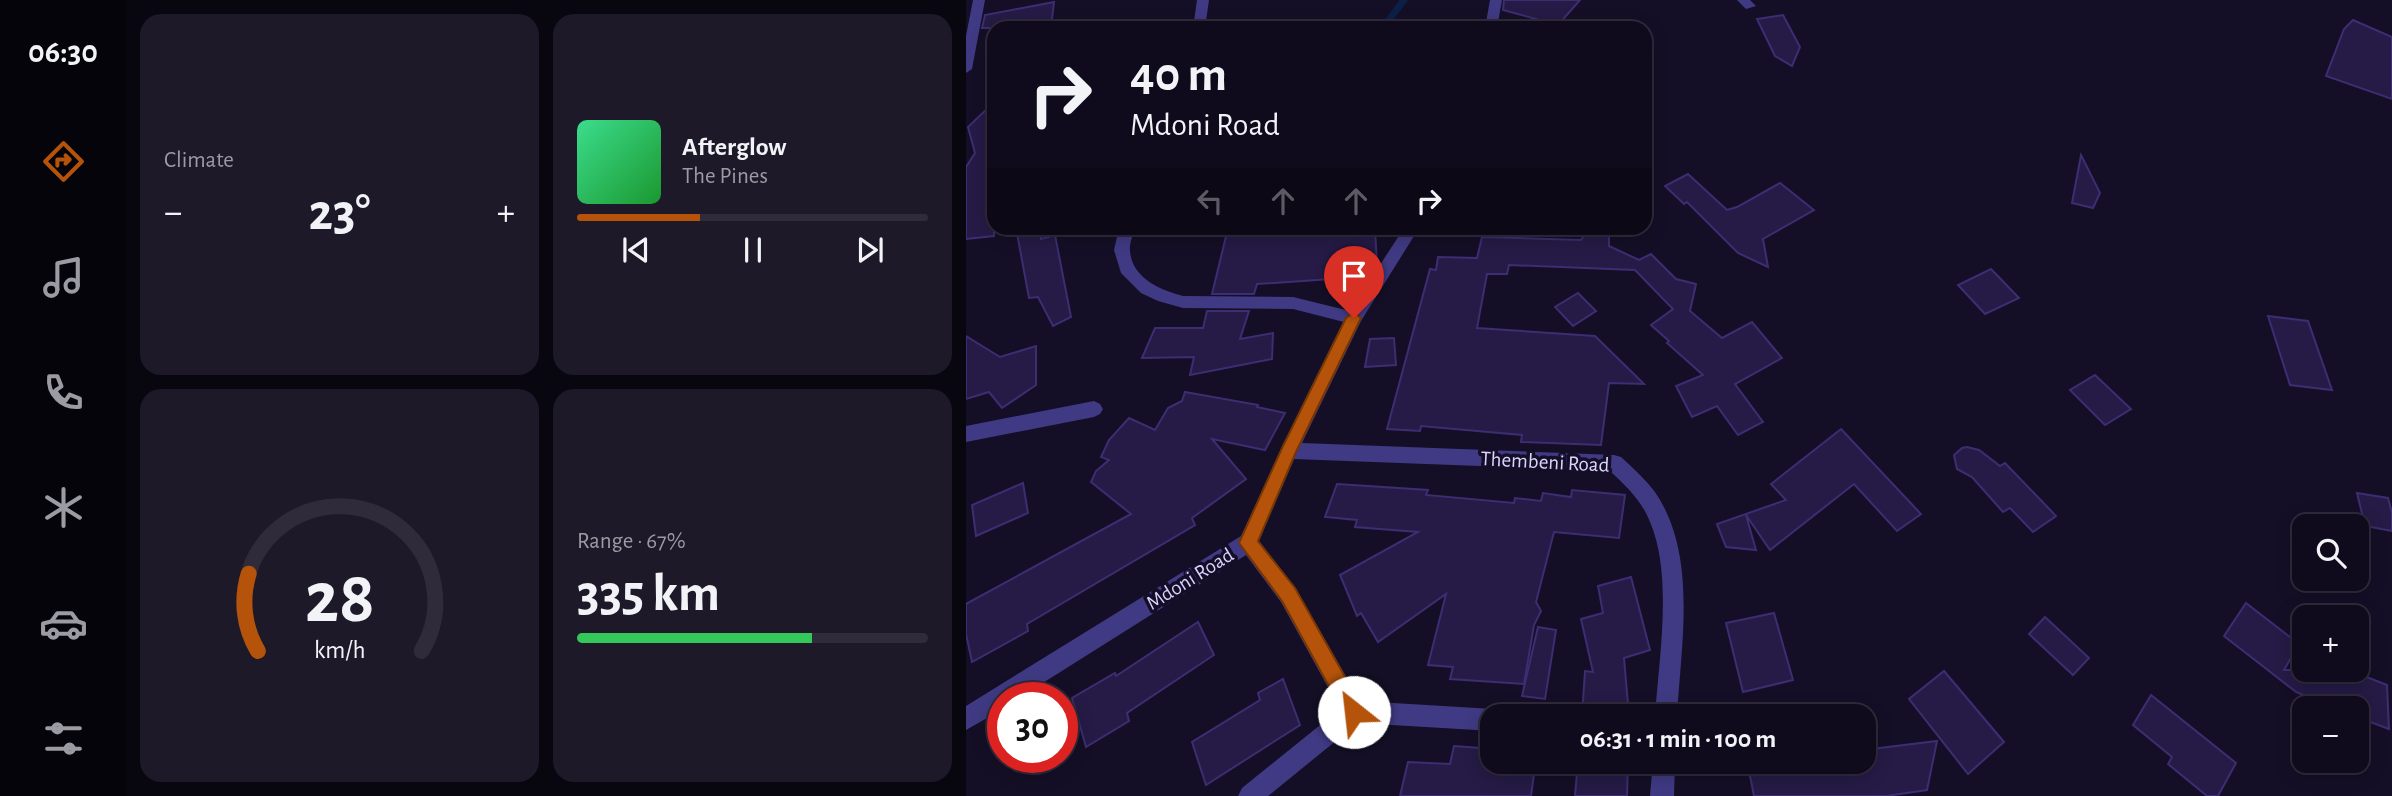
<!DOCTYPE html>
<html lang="en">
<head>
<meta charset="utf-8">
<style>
	:root { --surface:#0f0b1c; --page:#1d1929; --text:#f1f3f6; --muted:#9b9ba3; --line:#2f2b3b; --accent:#b45309 }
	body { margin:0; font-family:"Alegreya Sans",sans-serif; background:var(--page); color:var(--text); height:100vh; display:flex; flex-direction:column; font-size:26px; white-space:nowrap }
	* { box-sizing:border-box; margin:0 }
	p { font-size:23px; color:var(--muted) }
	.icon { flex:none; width:38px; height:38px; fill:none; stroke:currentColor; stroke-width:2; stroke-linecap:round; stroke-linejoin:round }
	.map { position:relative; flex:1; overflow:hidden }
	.details { display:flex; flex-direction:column; gap:14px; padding:14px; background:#08060f; width:840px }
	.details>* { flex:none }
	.hud { position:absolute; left:21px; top:21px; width:665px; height:214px; border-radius:21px; box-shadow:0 4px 18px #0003,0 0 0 2px var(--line); background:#0f0b1c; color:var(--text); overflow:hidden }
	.controls { position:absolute; left:1326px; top:514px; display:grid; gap:14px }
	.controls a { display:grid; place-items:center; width:77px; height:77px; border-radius:14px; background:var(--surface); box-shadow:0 4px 18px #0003,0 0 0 2px var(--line); font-size:35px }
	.speed { position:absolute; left:21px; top:682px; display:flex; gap:14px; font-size:35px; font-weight:700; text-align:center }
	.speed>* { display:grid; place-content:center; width:91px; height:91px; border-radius:50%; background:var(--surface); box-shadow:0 4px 18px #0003,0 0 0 2px var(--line); line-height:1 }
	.speed .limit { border:10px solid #d22; background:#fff; color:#111 }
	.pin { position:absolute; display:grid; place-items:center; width:60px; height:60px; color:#fff; margin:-72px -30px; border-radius:50% 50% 50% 0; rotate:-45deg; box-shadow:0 0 7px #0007 }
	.pin .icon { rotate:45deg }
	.me { position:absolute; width:77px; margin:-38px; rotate:331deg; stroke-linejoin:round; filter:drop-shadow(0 0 5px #0008) }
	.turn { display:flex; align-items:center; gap:24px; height:147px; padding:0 28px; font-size:32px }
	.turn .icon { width:91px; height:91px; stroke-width:2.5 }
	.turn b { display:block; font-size:49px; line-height:60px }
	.lanes { display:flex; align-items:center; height:66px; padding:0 28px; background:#0003; justify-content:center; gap:35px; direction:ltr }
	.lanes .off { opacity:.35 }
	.big { font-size:52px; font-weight:600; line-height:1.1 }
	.details .tile { flex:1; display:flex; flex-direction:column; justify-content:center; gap:10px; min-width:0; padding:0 24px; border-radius:21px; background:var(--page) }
	.details .dial { align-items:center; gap:0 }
	.dial svg { height:182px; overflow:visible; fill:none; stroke:var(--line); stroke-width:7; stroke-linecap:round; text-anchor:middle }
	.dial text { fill:var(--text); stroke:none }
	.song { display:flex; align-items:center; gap:21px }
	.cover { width:84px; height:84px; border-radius:10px; background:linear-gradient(135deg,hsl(150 70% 55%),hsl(130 70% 35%)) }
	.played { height:7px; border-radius:4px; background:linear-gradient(90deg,var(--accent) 35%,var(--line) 35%) }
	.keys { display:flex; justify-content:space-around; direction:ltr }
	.heat { display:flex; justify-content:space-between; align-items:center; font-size:38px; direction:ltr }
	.charge { height:10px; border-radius:5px; background:linear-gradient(90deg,#34c759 67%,var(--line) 0) }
	.details .tiles { flex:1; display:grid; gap:14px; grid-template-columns:repeat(2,1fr) }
	.trip { position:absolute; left:514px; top:704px; width:396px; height:70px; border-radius:21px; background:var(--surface); box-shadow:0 4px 18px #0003,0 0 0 2px var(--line); font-weight:600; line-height:70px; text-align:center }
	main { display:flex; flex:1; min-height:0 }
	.tabs { display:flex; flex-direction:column; width:126px; justify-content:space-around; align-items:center; background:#06040b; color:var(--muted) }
	.tabs .icon { width:49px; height:49px }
	.tabs .on { color:var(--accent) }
	.tabs b { font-size:32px; color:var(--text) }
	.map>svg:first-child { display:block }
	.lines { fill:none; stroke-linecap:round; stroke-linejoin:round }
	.stream { stroke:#0c2047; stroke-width:7 }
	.building { fill:#251b46; stroke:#3d2d72; stroke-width:2 }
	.minor { fill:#403a84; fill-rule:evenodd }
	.route { fill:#b45309; stroke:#753606; stroke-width:2 }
	.labels { text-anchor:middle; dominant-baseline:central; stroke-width:7; stroke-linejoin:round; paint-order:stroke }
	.street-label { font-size:21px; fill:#dad4ff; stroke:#140f26 }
</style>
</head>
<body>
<main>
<nav class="tabs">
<b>06:30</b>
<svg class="icon on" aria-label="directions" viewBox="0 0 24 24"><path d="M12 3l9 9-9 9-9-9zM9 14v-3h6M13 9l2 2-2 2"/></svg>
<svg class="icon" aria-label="music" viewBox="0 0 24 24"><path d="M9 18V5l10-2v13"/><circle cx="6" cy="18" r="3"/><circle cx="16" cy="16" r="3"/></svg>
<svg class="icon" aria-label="phone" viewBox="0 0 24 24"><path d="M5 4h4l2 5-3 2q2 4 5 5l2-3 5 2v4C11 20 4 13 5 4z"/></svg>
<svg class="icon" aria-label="climate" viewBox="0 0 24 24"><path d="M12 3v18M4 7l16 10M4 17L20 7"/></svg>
<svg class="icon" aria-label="car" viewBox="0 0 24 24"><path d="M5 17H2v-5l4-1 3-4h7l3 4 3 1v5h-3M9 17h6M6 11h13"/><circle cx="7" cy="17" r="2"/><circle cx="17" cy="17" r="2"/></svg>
<svg class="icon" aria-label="filters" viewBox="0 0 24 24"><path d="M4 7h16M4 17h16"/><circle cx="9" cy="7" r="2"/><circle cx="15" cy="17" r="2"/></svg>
</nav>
<section class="details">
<div class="tiles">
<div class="tile"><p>Climate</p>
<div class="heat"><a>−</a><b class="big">23°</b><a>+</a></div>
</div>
<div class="tile">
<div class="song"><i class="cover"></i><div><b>Afterglow</b><p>The Pines</p></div></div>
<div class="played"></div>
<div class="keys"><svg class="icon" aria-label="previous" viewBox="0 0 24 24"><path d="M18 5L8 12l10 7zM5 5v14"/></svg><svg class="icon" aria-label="pause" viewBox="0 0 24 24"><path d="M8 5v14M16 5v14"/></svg><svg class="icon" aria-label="next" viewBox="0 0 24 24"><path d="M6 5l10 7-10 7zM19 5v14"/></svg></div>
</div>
<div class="tile dial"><svg viewBox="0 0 100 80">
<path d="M14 69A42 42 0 1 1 86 69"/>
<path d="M14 69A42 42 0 0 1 10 35" stroke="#b45309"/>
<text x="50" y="56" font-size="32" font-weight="700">28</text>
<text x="50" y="72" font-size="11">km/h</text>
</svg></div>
<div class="tile"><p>Range · 67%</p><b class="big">335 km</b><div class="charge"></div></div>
</div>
</section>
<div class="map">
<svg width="1426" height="796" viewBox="0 0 1426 796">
	<rect width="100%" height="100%" fill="#140f26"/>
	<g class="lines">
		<!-- stream -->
		<path class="stream" d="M 417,28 L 438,0"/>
	</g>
	<!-- building -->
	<g class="building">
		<path d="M 538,0 L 614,0 L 592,25 L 537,10 Z"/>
		<path d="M 88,2 L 85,28 L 16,28 L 19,15 Z"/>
		<path d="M 817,15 L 834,47 L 826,66 L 809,56 L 791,19 Z"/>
		<path d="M 1387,20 L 1426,37 L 1426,99 L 1360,76 L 1378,29 Z"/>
		<path d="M 28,102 L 28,236 L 0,239 L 0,167 L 9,153 L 2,127 Z"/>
		<path d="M 1115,155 L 1134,193 L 1127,208 L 1106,203 Z"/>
		<path d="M 722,174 L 761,210 L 771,207 L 814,183 L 848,210 L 797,239 L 802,267 L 772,253 L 721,202 L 718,204 L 699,186 Z"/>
		<path d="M 50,228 L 75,228 L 75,239 L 89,235 L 105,317 L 87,326 L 72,297 L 63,298 Z"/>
		<path d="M 262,228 L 409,228 L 411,265 L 407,272 L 366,279 L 291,284 L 288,294 L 246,294 Z"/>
		<path d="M 623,228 L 643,228 L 643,246 L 673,260 L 685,254 L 710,279 L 730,284 L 724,311 L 756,338 L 786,322 L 816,358 L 769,384 L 797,422 L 772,435 L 751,406 L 726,417 L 710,386 L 737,375 L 701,343 L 703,341 L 685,325 L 707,309 L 669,270 L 543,265 L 541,274 L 521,274 L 511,328 L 629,336 L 678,384 L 643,383 L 635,445 L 555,442 L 556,435 L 455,426 L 454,431 L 421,429 L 464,269 L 470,270 L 472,257 L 511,258 L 516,237 L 615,240 Z"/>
		<path d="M 1025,269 L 1053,298 L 1019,314 L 992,285 Z"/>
		<path d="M 612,293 L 630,311 L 607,326 L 589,307 Z"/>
		<path d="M 241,311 L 283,311 L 274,339 L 307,333 L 306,359 L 224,375 L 228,357 L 176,358 L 189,328 L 237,328 Z"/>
		<path d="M 1302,316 L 1342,321 L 1366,390 L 1324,385 Z"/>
		<path d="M 0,336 L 34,357 L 70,346 L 70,385 L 36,408 L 23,392 L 0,399 Z"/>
		<path d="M 428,338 L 430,365 L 399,367 L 404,339 Z"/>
		<path d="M 1129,375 L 1165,409 L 1139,425 L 1104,390 Z"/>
		<path d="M 219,392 L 292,405 L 291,407 L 319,413 L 299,450 L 246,439 L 280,479 L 226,518 L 229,525 L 61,624 L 62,631 L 6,662 L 0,634 L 0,604 L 165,514 L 125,482 L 130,471 L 143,460 L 135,457 L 143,440 L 163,418 L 189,430 L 202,408 L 216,401 Z"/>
		<path d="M 875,429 L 955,514 L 931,531 L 888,484 L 804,550 L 780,515 L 790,550 L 760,547 L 751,524 L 820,500 L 805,484 Z"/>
		<path d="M 1001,447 L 1013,450 L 1034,466 L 1039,463 L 1090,516 L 1067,532 L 1044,508 L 1037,512 L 1006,477 L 991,469 L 988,455 L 996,448 Z"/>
		<path d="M 57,483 L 62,513 L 10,536 L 6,505 Z"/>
		<path d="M 371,484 L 462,490 L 460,495 L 548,503 L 549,498 L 575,501 L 577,493 L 605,497 L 606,490 L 659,495 L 653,538 L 588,532 L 570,602 L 575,611 L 568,625 L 558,684 L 484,679 L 487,667 L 462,665 L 480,594 L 412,642 L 395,613 L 391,616 L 374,575 L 452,532 L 389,527 L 391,520 L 359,517 Z"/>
		<path d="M 1391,493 L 1422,498 L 1426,513 L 1426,531 L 1399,526 Z"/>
		<path d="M 665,577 L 684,650 L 658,658 L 663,716 L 616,716 L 619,671 L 627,672 L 615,619 L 637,613 L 632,586 Z"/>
		<path d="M 1280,603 L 1333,644 L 1318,670 L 1383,670 L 1421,685 L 1423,729 L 1391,717 L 1391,709 L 1371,709 L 1330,692 L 1258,636 Z"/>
		<path d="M 808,613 L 827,680 L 777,692 L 760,623 Z"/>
		<path d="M 1079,617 L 1123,658 L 1107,675 L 1063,634 Z"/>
		<path d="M 232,622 L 248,655 L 161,713 L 163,721 L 120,747 L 106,698 L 149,673 L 150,676 Z"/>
		<path d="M 572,627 L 590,630 L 579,699 L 556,696 Z"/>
		<path d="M 978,671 L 1038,742 L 1002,774 L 943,699 Z"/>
		<path d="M 317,679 L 334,725 L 240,785 L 226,742 L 294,700 L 292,693 Z"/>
		<path d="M 1185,695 L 1270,763 L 1252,796 L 1241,796 L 1202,764 L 1206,757 L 1167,725 Z"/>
		<path d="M 971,741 L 961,790 L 920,796 L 788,796 L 781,761 L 898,761 L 898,750 Z"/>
		<path d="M 488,746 L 527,749 L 527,761 L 538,761 L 536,772 L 568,774 L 565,796 L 434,796 L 442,762 L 484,764 Z"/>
		<path d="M 612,761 L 662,761 L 661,796 L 609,796 Z"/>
	</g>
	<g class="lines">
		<!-- minor -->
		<g class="minor">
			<path d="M 7,0 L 19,0 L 6,69 L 0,73 L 0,36 Z"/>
			<path d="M 231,0 L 243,0 L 239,28 L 227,28 Z"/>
			<path d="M 524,0 L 536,0 L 531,28 L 519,28 Z"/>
			<path d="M 771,0 L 784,0 L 790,6 L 780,9 Z"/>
			<path d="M 153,228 L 169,228 C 167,235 163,244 164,251 C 166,278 194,290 217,296 L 327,297 L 384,311 L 438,228 L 453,228 L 395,321 L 336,443 L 648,455 L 655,457 C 667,468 679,479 689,492 C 732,555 715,644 711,716 L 689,716 C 693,658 707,575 684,522 C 676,501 660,486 644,471 L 328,459 L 293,541 L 329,588 L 394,701 L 527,709 L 536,716 L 527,716 L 527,731 L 392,723 L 302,796 L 272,796 L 276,788 L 374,709 L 315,602 L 280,555 L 53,698 L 37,698 L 37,709 L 0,730 L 0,706 L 275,536 L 378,322 L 327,309 L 217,308 L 192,301 L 175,293 L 155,273 L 148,250 Z"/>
			<path d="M 128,401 L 134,404 L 137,409 L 134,414 L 128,417 L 0,442 L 0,426 Z"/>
			<path d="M 687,761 L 709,761 L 708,796 L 684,796 Z"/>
		</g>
	</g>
	<!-- route -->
	<path class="route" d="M 388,312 L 395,318 L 330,452 L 292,541 L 329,588 L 395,705 L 398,712 L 395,719 L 388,722 L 381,719 L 316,601 L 273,543 L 317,446 L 380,318 Z"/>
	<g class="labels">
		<!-- street labels -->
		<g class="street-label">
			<text transform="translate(579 462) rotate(3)">Thembeni Road</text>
			<text transform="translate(224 579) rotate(-32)">Mdoni Road</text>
		</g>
	</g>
</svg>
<div class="controls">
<a><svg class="icon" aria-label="search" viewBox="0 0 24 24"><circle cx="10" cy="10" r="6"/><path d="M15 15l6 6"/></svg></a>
<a>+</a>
<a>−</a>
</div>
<div class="speed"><div class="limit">30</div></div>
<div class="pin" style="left:388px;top:318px;background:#d93025"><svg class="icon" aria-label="arrive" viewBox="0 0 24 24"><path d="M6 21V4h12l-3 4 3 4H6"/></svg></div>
<svg class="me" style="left:388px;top:712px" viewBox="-20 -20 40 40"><circle r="19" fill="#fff"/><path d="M0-13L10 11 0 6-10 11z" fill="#b45309"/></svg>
<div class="trip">06:31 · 1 min · 100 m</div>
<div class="hud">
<div class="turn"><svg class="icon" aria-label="right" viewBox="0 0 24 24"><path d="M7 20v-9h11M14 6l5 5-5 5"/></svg><div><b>40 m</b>Mdoni Road</div></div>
<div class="lanes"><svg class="icon off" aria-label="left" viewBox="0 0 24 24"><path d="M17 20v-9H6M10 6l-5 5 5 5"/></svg><svg class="icon off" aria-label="ahead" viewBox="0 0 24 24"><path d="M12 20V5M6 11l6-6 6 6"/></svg><svg class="icon off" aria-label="ahead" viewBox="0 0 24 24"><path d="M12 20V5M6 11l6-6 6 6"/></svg><svg class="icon" aria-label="right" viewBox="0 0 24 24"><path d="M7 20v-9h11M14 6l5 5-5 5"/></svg></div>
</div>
</div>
</main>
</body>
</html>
